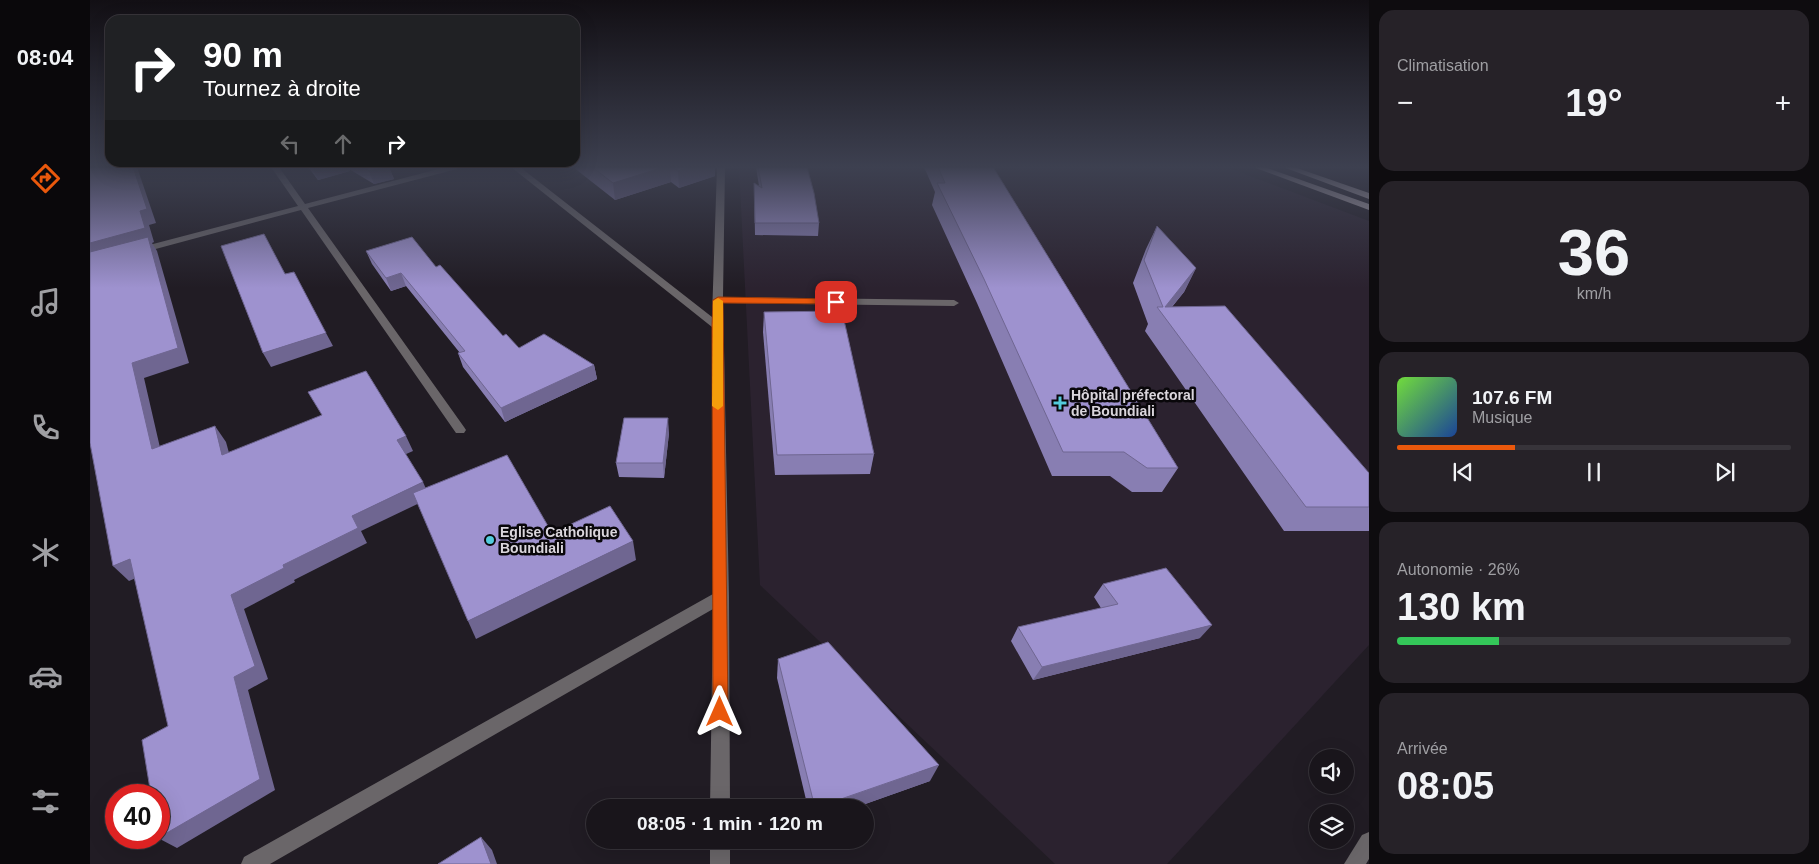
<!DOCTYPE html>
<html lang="fr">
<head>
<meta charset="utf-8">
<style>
	:root { --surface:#19151b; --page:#262228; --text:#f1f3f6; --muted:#9f9fa3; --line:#37343a; --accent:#ea580c }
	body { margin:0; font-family:Arial,sans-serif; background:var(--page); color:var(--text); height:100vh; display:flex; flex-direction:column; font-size:19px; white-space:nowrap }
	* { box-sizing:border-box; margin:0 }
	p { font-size:16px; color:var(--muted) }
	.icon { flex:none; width:28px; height:28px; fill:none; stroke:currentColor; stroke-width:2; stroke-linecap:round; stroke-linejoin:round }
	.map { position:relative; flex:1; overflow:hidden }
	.drawer { display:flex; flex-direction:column; gap:10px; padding:10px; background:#0e0c0f; width:450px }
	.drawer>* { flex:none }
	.hud { position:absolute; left:15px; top:15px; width:475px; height:152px; border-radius:15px; box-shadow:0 5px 20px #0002,0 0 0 1px var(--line); background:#202124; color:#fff; overflow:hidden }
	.tools { position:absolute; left:1219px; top:749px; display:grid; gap:10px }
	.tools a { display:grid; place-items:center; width:45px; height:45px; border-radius:50%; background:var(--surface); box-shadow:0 5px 20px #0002,0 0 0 1px var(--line); font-size:25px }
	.speed { position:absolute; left:15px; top:784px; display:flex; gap:10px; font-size:25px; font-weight:700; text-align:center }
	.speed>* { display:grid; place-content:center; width:65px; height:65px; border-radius:50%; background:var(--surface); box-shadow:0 5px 20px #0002,0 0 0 1px var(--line); line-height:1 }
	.speed .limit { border:8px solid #d22; background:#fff; color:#111 }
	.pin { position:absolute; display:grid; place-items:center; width:42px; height:42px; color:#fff; margin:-21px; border-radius:10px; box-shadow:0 2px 8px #0006 }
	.me { position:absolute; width:55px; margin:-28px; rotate:0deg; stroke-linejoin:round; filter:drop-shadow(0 0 4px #0008) }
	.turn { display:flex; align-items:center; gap:18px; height:105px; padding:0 15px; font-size:22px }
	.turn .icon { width:65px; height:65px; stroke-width:2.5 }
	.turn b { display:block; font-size:35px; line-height:42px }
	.lanes { display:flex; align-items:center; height:48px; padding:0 15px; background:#0003; justify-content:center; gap:25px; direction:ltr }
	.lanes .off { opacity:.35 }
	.big { font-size:38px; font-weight:800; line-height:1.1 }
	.drawer .tile { flex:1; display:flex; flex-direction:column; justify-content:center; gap:8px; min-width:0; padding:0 18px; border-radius:15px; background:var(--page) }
	.drawer .dial { align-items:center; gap:0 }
	.dial b { font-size:65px; line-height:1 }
	.song { display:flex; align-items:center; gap:15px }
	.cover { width:60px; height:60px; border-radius:8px; background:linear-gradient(135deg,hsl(100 70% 55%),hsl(220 70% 35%)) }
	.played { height:5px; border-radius:2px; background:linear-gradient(90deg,var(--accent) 30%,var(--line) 30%) }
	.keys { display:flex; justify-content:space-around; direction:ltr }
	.heat { display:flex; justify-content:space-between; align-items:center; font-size:28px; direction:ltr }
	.charge { height:8px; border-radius:4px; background:linear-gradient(90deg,#34c759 26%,var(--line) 0) }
	.trip { position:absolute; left:496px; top:799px; width:288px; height:50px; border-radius:25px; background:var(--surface); box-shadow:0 5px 20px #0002,0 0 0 1px var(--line); font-weight:800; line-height:50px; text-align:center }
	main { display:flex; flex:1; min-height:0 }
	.tabs { display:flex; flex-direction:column; width:90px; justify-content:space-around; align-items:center; background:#0a080b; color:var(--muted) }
	.tabs .icon { width:35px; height:35px }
	.tabs .active { color:var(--accent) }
	.tabs b { font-size:22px; color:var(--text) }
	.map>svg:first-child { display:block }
	.built { fill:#2b222f }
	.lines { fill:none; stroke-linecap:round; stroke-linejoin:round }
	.minor { fill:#6a6669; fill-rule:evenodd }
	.major { fill:#b9afb6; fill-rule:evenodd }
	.wall { fill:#887eb2 }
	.shaded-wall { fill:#6f6691 }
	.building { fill:#9e92cf; stroke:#6f6691 }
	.route { fill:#ea580c; stroke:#983908 }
	.slow { fill:#f59e0b }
	.poi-dot { fill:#53cbdc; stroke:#09070a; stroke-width:2 }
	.labels { text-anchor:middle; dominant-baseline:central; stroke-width:5; stroke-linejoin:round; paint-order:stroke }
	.poi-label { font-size:14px; font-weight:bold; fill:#dad6dc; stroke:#09070a; text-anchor:start }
</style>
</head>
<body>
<main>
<nav class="tabs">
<b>08:04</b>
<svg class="icon active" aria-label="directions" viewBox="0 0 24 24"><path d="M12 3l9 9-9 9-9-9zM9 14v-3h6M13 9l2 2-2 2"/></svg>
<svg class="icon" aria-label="music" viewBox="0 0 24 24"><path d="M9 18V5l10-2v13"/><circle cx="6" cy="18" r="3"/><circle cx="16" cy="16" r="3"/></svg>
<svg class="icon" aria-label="phone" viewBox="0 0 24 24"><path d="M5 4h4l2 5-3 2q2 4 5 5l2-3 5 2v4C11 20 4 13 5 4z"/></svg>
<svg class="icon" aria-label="climate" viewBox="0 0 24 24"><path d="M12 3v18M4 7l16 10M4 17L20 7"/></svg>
<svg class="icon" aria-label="car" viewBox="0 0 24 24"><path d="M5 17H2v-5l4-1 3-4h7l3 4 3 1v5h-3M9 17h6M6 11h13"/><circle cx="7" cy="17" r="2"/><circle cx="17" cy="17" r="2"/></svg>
<svg class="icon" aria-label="filters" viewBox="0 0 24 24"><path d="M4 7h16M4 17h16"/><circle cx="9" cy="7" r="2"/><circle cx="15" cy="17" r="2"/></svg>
</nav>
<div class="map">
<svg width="1279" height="864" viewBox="0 0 1279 864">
	<rect width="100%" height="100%" fill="#211c24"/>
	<!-- built -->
	<path class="built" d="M 649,167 L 1136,167 L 1279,221 L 1279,645 L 1077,864 L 965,864 L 670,585 Z"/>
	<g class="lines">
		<!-- minor -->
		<g class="minor">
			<path d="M 181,167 L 189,167 L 215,204 L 356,167 L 368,167 L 367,169 L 218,208 L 374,427 L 376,430 L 374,433 L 366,433 L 211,210 L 47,254 L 42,251 L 44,249 L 208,206 Z"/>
			<path d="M 421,167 L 430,167 L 622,317 L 627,167 L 635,167 L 633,297 L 864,300 L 869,303 L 864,306 L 633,303 L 639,597 L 640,808 L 620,808 L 623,609 L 180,864 L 151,864 L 154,857 L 623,594 L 622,327 Z"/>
			<path d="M 1279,832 L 1279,859 L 1276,864 L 1254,864 L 1272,835 Z"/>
			<rect x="620" y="840" width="20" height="24"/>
		</g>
		<!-- major -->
		<g class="major">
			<path d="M 1163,167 L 1174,167 L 1279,204 L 1279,210 Z"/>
			<path d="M 1193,167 L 1204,167 L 1279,193 L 1279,199 Z"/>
		</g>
	</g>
	<!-- wall -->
	<g class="wall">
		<path d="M 218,167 L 299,167 L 304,179 L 284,184 L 259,169 L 260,171 L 228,180 Z"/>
		<path d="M 483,167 L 625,167 L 625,176 L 589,188 L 581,182 L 525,200 Z"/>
		<path d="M 666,167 L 717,167 L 729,223 L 728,236 L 665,235 L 664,183 L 669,186 Z"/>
		<path d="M 834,167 L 903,167 L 1088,468 L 1072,492 L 1042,492 L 1020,476 L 962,476 L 887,303 L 842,205 L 845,192 Z"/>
		<path d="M 1067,226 L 1106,268 L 1094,292 L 1082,307 L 1279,507 L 1279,531 L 1194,531 L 1055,331 L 1058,324 L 1043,283 L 1056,249 Z"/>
		<path d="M 276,251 L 346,267 L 413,336 L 429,348 L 504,365 L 507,379 L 415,422 L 373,367 L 368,353 L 370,353 L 316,286 L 301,291 L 282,264 Z"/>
		<path d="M 674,312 L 784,454 L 780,474 L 685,475 L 673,332 Z"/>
		<path d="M 579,433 L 574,478 L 529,477 L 526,463 Z"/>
		<path d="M 1013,584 L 1110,638 L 943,680 L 921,641 L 928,627 L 1011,608 L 1004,597 Z"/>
		<path d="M 688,659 L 840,781 L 764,808 L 718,808 L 687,678 Z"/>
	</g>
	<!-- shaded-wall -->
	<g class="shaded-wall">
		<path d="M 43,167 L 47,167 L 66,223 L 59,225 L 64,242 L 62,243 L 67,251 L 99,363 L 54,378 L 74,465 L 62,449 L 0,260 L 0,243 L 50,211 Z"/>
		<path d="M 222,167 L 258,167 L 260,171 L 228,180 Z"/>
		<path d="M 297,167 L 299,167 L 304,179 L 284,184 L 279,171 Z"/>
		<path d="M 574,167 L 580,167 L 581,182 L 525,200 L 523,183 Z"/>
		<path d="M 600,167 L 625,167 L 625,176 L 589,188 L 588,171 Z"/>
		<path d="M 1106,268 L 1094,292 L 1074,316 L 1075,307 Z"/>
		<path d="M 311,273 L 316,286 L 301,291 L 296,278 Z"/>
		<path d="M 236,333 L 243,346 L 181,367 L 173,353 Z"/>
		<path d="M 504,365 L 507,379 L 415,422 L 411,408 Z"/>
		<path d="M 578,418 L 579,433 L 574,478 L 573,463 Z"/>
		<path d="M 125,426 L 136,442 L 144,471 L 132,455 Z"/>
		<path d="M 316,436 L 323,451 L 314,455 L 307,440 Z"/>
		<path d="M 333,482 L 340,498 L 271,531 L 277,543 L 204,580 L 205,582 L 154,609 L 178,679 L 158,690 L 185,790 L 87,848 L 68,838 L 144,677 L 141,595 L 193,565 L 262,516 Z"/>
		<path d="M 543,541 L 546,560 L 386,639 L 378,621 Z"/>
		<path d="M 40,559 L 55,574 L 39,581 L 23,566 Z"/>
		<path d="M 1122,625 L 1110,638 L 943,680 L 952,667 Z"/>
		<path d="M 849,765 L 840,781 L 764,808 L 726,808 Z"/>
		<path d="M 391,837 L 402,850 L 407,864 L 401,864 Z"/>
	</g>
	<!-- building -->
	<g class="building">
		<path d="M 0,167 L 43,167 L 57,209 L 50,211 L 55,228 L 0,243 Z"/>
		<path d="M 272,167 L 297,167 L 279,171 Z"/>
		<path d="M 502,167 L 574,167 L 523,183 Z"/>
		<path d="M 582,167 L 600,167 L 588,171 Z"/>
		<path d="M 668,167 L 717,167 L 724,193 L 729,223 L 665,223 L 664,183 L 672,188 Z"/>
		<path d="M 848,167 L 903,167 L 1088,468 L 1057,468 L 1034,452 L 973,452 L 894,279 L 847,183 L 855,183 Z"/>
		<path d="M 1067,226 L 1106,268 L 1075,307 L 1135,306 L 1279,473 L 1279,507 L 1216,507 L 1067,307 L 1073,307 L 1054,260 Z"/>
		<path d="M 174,234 L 195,274 L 204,272 L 236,333 L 173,353 L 131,246 Z"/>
		<path d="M 58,237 L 88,348 L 42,363 L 62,449 L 125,426 L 132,455 L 232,415 L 218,392 L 276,371 L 316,436 L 307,440 L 333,482 L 262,516 L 268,528 L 193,565 L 194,568 L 141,595 L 165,666 L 144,677 L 170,779 L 68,838 L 69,795 L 61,795 L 52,740 L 78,726 L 40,559 L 23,566 L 0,443 L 0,252 Z"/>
		<path d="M 322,237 L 346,267 L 350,265 L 413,336 L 416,334 L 429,348 L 454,334 L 504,365 L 411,408 L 368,353 L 375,351 L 311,273 L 296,278 L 276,251 Z"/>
		<path d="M 752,311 L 784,454 L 687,455 L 674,312 Z"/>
		<path d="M 534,418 L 578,418 L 573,463 L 526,463 Z"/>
		<path d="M 417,455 L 462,533 L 520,506 L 543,541 L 378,621 L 323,493 Z"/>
		<path d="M 1076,568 L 1122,625 L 952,667 L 928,627 L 1028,604 L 1013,584 Z"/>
		<path d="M 738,642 L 849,765 L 725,808 L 688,659 Z"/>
		<path d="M 391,837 L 401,864 L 348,864 Z"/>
	</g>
	<!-- sky -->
	<linearGradient id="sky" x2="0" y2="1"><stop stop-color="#120f14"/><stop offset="0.58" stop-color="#3d4050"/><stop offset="1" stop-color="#3d4050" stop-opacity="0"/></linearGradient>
	<rect width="1279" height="288" fill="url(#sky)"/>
	<!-- route -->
	<path class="route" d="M 628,297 L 746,299 L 750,302 L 746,304 L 633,303 L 638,712 L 636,718 L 630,720 L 625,718 L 623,712 L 622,326 L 623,300 Z"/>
	<!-- slow -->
	<path class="slow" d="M 628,298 L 633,301 L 633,406 L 628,410 L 622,406 L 623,301 Z"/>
	<!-- markers -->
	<g class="poi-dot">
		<path d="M967.5 395.5h5v5h5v5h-5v5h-5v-5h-5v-5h5z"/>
		<circle cx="400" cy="540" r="5"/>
	</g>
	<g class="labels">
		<!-- poi labels -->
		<g class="poi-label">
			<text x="981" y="395">Hôpital préfectoral<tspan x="981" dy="16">de Boundiali</tspan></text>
			<text x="410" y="532">Eglise Catholique<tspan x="410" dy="16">Boundiali</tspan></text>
		</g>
	</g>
</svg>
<div class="tools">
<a><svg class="icon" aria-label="sound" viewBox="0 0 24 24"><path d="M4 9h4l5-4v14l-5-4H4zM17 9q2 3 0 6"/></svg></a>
<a><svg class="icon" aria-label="layers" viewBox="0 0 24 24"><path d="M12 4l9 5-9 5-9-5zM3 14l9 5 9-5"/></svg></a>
</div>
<div class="speed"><div class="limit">40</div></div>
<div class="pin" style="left:746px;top:302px;background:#d93025"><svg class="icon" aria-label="arrive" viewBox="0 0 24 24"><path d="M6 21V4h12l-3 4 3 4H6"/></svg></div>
<svg class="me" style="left:630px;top:712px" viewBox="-20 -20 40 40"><path d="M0-17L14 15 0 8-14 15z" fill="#ea580c" stroke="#fff" stroke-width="4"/></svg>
<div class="trip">08:05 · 1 min · 120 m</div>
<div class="hud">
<div class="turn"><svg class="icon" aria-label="right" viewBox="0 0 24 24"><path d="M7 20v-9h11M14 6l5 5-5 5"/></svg><div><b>90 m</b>Tournez à droite</div></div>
<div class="lanes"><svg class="icon off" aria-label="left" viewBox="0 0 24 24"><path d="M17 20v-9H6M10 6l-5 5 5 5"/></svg><svg class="icon off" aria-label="ahead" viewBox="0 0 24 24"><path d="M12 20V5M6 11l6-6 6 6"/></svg><svg class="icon" aria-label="right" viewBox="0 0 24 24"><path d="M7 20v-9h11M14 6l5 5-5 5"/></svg></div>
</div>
</div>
<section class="drawer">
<div class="tile"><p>Climatisation</p>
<div class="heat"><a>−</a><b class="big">19°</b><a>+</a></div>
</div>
<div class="tile dial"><b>36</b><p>km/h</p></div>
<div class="tile">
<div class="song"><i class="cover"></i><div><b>107.6 FM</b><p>Musique</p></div></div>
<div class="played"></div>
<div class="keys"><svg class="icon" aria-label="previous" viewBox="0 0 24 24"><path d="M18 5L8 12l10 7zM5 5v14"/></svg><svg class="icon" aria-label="pause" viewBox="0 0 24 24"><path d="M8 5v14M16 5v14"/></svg><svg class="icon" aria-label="next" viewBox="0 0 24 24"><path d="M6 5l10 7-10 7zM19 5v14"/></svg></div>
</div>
<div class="tile"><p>Autonomie · 26%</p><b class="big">130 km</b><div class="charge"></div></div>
<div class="tile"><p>Arrivée</p><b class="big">08:05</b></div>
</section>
</main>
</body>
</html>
